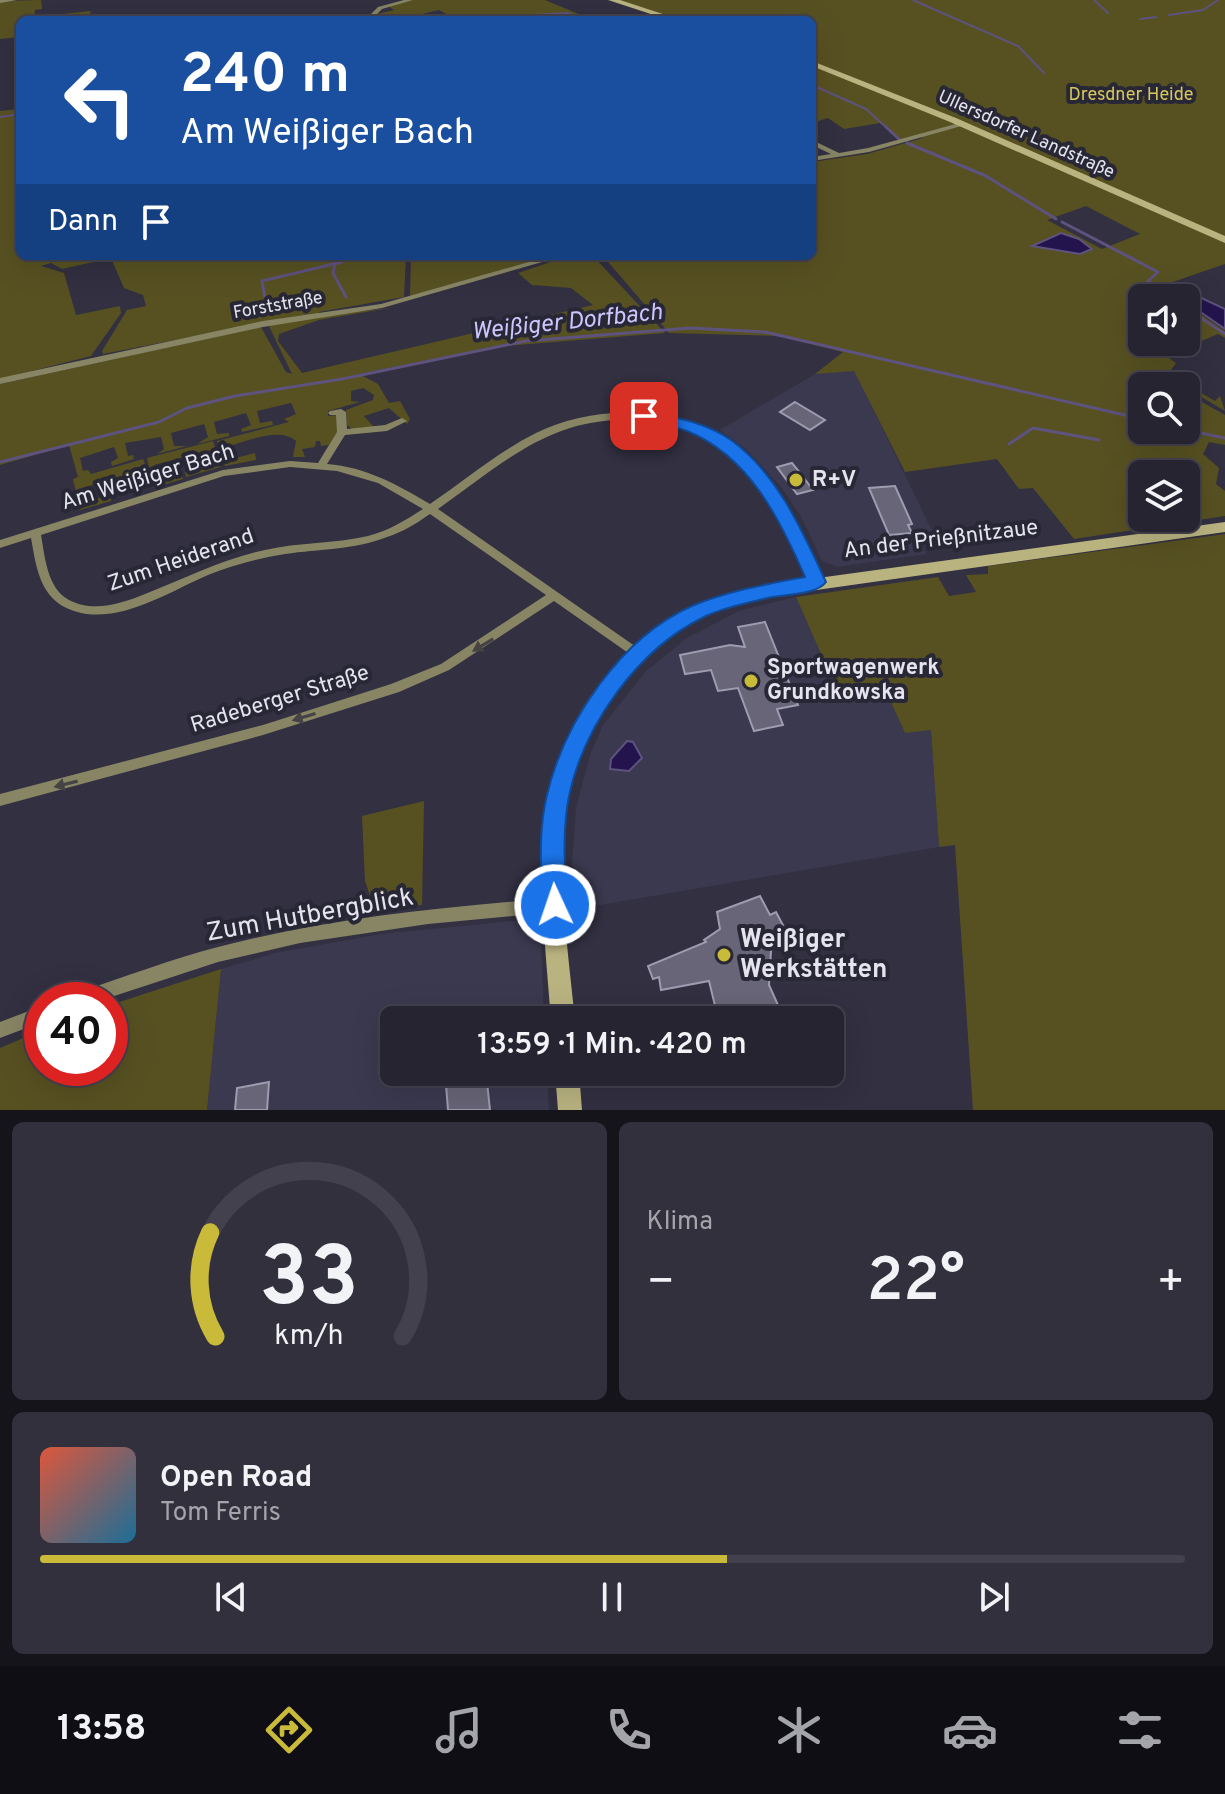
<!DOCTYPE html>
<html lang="de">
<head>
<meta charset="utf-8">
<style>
	:root { --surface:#262431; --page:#32303d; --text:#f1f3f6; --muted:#a4a4ab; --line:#42414d; --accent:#caba39 }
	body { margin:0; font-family:Overpass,sans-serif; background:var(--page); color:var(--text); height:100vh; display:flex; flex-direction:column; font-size:30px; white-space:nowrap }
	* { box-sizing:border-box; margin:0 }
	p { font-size:26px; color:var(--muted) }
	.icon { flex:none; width:44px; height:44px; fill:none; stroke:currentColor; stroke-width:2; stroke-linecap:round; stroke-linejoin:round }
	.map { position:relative; height:1110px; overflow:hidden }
	.side { display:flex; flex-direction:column; gap:12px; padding:12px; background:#15141b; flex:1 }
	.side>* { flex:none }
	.hud { position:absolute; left:16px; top:16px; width:800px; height:244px; border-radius:12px; box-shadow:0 8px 32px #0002,0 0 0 2px var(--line); background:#1a4fa0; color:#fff; overflow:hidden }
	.controls { position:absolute; left:1128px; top:284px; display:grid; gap:16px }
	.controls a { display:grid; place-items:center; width:72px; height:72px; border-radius:12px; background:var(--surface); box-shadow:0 8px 32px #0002,0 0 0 2px var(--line); font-size:40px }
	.speed { position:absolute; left:24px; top:982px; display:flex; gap:16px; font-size:40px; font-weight:700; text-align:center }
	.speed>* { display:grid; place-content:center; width:104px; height:104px; border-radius:50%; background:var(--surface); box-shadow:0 8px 32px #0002,0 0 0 2px var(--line); line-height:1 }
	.speed .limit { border:12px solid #d22; background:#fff; color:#111 }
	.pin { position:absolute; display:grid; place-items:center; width:68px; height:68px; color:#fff; margin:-34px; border-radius:16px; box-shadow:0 4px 12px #0006 }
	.me { position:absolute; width:88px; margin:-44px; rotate:357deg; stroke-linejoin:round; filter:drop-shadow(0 0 6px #0008) }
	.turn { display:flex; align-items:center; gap:28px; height:168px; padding:0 32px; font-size:36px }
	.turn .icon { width:104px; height:104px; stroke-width:2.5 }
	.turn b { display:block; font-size:56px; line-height:68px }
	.then { display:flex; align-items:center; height:76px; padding:0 32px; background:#0003; gap:16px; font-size:30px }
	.big { font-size:60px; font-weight:600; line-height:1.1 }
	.side .card { flex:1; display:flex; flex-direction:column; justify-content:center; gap:12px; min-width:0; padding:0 28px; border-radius:12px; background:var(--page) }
	.side .dial { align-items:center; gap:0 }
	.dial svg { height:208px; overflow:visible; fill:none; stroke:var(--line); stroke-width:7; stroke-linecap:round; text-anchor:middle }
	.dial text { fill:var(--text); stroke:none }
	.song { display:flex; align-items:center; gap:24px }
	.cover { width:96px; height:96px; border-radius:12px; background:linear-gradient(135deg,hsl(10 70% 55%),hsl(200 70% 35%)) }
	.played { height:8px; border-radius:4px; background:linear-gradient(90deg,var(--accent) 60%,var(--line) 60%) }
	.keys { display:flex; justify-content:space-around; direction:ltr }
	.heat { display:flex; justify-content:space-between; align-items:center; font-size:44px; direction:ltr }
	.side .tiles { flex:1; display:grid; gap:12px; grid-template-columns:1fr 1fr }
	.card:last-child { grid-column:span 2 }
	.trip { position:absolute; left:380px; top:1006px; width:464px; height:80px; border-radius:12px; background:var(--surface); box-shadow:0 8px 32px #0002,0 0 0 2px var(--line); font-weight:600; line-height:80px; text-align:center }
	.tab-bar { display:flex; height:128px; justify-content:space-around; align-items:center; background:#0f0e14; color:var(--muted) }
	.tab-bar .icon { width:56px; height:56px }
	.tab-bar .active { color:var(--accent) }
	.tab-bar b { font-size:36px; color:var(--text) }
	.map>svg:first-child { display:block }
	.built { fill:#3b394f }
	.green { fill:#575122; fill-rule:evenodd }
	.water { fill:#24144e; stroke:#5e527e; stroke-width:2 }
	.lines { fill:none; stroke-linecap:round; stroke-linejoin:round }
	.stream-far1 { stroke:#5e527e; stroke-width:2 }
	.stream { stroke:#5e527e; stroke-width:3 }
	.building { fill:#676577; stroke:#9e9cb0; stroke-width:2 }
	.street { fill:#888565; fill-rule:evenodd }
	.secondary { fill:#b9b380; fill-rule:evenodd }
	.oneway { fill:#454344 }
	.route { fill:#1a73e8; stroke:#114b97; stroke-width:2 }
	.poi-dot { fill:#caba39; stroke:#282736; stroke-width:3 }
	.labels { text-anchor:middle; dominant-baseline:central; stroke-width:8; stroke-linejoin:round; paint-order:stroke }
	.far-park-label { font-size:18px; fill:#d8c95d; stroke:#282736 }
	.far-street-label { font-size:18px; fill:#e5e4ee; stroke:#282736 }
	.street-label { font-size:22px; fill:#e5e4ee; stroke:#282736 }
	.poi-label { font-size:22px; font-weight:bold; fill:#e5e4ee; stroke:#282736; text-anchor:start }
	.water-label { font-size:24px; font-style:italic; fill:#cdc6fe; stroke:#282736 }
	.near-street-label { font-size:26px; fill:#e5e4ee; stroke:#282736 }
	.near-poi-label { font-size:26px; font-weight:bold; fill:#e5e4ee; stroke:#282736; text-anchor:start }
</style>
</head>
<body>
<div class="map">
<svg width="1225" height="1110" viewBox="0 0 1225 1110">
	<rect width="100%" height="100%" fill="#323041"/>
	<!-- built -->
	<g class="built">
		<path d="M 854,370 L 938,543 L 923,546 L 926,554 L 837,567 L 822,561 L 801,517 L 781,487 L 747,450 L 720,430 L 815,374 Z"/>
		<path d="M 796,597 L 840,697 L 885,689 L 905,733 L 931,729 L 939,847 L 577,909 L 572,864 L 576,808 L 590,755 L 603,725 L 646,671 L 687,638 L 739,611 Z"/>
		<path d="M 523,920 L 541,940 L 544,1020 L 394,1020 L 394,1072 L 547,1072 L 549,1110 L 207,1110 L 221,969 L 275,953 L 381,934 Z"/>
	</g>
	<!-- green -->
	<g class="green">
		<path d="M 41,0 L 42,9 L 35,10 L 34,17 L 90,11 L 92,20 L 20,20 L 20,37 L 0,39 L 0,1 Z"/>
		<path d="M 412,0 L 545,0 L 593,20 L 568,16 L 551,20 L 457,20 L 439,10 L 418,15 L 427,20 L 369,20 L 369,16 L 394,10 L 388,6 Z"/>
		<path d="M 616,0 L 1225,0 L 1225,264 L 1161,286 L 1177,298 L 1142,298 L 1142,342 L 1186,342 L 1186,304 L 1225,331 L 1225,338 L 1218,334 L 1166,356 L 1176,363 L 1170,371 L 1172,376 L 1215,401 L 1220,396 L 1225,411 L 1161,373 L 1157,376 L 1175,386 L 1142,386 L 1142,430 L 1186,430 L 1186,393 L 1225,415 L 1225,445 L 1209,442 L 1203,454 L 1219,468 L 1216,484 L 1225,491 L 1225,516 L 1074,539 L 1033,488 L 1019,489 L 997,459 L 905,472 L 854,371 L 815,374 L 843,352 L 781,336 L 669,333 L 603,256 L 812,256 L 812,162 L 867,154 L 923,138 L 919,136 L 899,140 L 880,123 L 844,129 L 828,118 L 812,123 L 812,20 L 679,20 ZM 1086,206 L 1140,234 L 1102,249 L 1047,220 ZM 1142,474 L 1186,474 L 1186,518 L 1142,518 Z"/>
		<path d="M 20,109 L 20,256 L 406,256 L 404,297 L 319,312 L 319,316 L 389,308 L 319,320 L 279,334 L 278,341 L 302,373 L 593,305 L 571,288 L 532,285 L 518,273 L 568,256 L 593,256 L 665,333 L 492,347 L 359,374 L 378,384 L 389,403 L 400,401 L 410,419 L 407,424 L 389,408 L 364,416 L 373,426 L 380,427 L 352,429 L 347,425 L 346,410 L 373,400 L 374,395 L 363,388 L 351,391 L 351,401 L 360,402 L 328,411 L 328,416 L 338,415 L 338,431 L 329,445 L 321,446 L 320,441 L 316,441 L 315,447 L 302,449 L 305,457 L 293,457 L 296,441 C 279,426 246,442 225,447 L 228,460 L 255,453 L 256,460 L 225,466 L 217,441 L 289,422 L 284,419 L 296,414 L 291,403 L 257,411 L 260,423 L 272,421 L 273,425 L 242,432 L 241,429 L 251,425 L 246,413 L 214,422 L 217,434 L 229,433 L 229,436 L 197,444 L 208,437 L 204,424 L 171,433 L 174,446 L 187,446 L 157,454 L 164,449 L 161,437 L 125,443 L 128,456 L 133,455 L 134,459 L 112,466 L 111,462 L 118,458 L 114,447 L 80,458 L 83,471 L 88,470 L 91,474 L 143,459 L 145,464 L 139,467 L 149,483 L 116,495 L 136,487 L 132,473 L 82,488 L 85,502 L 110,495 L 111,501 L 80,510 L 73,479 L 78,477 L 69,445 L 0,465 L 0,384 L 261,327 L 286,372 L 292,374 L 267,322 L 103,354 L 102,351 L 127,310 L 146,306 L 143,295 L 124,288 L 111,258 L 62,269 L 51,263 L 41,266 L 64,273 L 76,315 L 120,306 L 121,313 L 91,356 L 0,379 L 0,111 Z"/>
		<path d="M 411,256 L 553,256 L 410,296 Z"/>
		<path d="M 213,441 L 221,467 L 186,477 L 185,472 L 207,466 L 202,452 L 154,465 L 157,479 L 181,473 L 183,479 L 153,488 L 147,458 Z"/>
		<path d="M 1225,534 L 1225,1110 L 973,1110 L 955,845 L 939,847 L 931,730 L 905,733 L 885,689 L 840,697 L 796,597 L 938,577 L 949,596 L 976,592 L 966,575 L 988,574 L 988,566 Z"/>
		<path d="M 424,801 L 422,905 L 375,910 L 365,881 L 362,816 Z"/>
		<path d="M 221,969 L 207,1110 L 0,1110 L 0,1048 L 42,1030 L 42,1068 L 110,1068 L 110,1005 Z"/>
	</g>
	<!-- water -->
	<g class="water">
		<path d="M 1061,233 L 1079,239 L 1092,249 L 1080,254 L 1032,246 Z"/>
		<path d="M 1174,285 L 1225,309 L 1225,329 L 1186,302 L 1186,298 L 1165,287 Z"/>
		<path d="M 627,741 L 633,742 L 642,758 L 629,771 L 610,769 L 611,759 Z"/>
	</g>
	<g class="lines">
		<!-- stream-far1 -->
		<g class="stream-far1">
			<path d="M 913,0 L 1018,46 L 1044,73"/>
			<path d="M 1094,0 L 1108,13"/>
			<path d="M 570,14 L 584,20"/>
			<path d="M 1169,15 L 1203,10 L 1218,0"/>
			<path d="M 468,19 L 568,13"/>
			<path d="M 1140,19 L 1156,17"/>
			<path d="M 812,85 L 866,109 L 888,129"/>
			<path d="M 0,117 L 20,114"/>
		</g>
		<!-- stream -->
		<g class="stream">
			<path d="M 886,127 L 900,140"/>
			<path d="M 907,143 L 986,176 L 1056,219"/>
			<path d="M 1062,222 L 1158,272 L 1148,281 L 1172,298"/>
			<path d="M 335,263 L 333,273 L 346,297"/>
			<path d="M 265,298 L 262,281 L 342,262"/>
			<path d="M 1186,308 L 1225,334"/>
			<path d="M 1186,430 L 1225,438"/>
			<path d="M 1009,444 L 1033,428 L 1099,440"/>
			<path d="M 0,462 L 159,422 L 187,408 L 235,396 L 342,379 L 526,341 L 690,328 L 765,332 L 1142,419"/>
		</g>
	</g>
	<!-- building -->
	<g class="building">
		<path d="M 795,402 L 825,420 L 810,430 L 780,412 Z"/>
		<path d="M 792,463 L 797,469 L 813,490 L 797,494 L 777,467 Z"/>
		<path d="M 895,486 L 912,524 L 908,525 L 912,533 L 889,535 L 869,488 Z"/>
		<path d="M 765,622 L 798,705 L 777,709 L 783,725 L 754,731 L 738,688 L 718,691 L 711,670 L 685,674 L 680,655 L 730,645 L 745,647 L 738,627 Z"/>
		<path d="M 760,896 L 770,915 L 776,912 L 785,929 L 766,936 L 771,951 L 769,985 L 782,1014 L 754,1020 L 746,1020 L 744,1013 L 718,1018 L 709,981 L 661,990 L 659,977 L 653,979 L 648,966 L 706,942 L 704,940 L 720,929 L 717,912 Z"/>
		<path d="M 445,1072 L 486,1072 L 490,1110 L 448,1110 Z"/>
		<path d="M 269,1082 L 267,1110 L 235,1110 L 237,1088 Z"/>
	</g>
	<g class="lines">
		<!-- street -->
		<g class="street">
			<path d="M 0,0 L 17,0 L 0,3 Z"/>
			<path d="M 404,0 L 413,0 L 382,9 L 371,20 L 366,19 L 378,7 Z"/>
			<path d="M 963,122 L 966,124 L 965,125 L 869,152 L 812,161 L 812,157 L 831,154 L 812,145 L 812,140 L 839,153 L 868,148 Z"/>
			<path d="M 550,256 L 563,256 L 382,308 L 263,327 L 0,384 L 0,378 L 263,321 L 381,304 Z"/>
			<path d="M 341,409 L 346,412 L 347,429 L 385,425 L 402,418 L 407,421 L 387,431 L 345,435 L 327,464 C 366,467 398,485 430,504 C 465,480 498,452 536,433 C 568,417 607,410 642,414 C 652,415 663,415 673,418 C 755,439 788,511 822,582 L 816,586 L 812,585 C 791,546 776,502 746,469 C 720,441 688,425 650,421 C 556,411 509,459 438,509 L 642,651 L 644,654 L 642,657 L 634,657 L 554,601 L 449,670 L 399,692 L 263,735 L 0,806 L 0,794 L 263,725 L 391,684 L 441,664 L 546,595 L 430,514 C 417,523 403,532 387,537 C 354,550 319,549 285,554 C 259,558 233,565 208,575 C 171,591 123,622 81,613 C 41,604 37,572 31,538 L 0,548 L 0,540 L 223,470 L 290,461 L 318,463 L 337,432 L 336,415 L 330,415 L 328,413 L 330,411 ZM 290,467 L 337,471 L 378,483 L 423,509 C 406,520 388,531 368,536 C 334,544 299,542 265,550 C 223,559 186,578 145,594 C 123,603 93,613 69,600 C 47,588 45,557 41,535 L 224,476 Z"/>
			<path d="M 555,898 L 560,900 L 562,905 L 560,910 L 555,912 L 428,924 L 300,943 L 218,962 L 102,1000 L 71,1000 L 73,994 L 79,992 C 125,977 171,959 218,947 C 328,918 442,907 555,898 Z"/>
			<path d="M 42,1006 L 42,1022 L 0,1038 L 0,1022 Z"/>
		</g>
		<!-- secondary -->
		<g class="secondary">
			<path d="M 608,0 L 620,0 L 681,20 L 669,20 Z"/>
			<path d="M 812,61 L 956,118 L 1225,236 L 1225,243 L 950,122 L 812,66 Z"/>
			<path d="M 1225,522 L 1225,532 L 767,597 C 746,603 723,606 703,616 C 672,632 645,655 623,681 C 540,782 563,900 575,1020 L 551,1020 C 542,900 522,775 606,676 C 630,648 658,624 691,607 C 715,596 742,591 767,585 Z"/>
			<path d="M 555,1072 L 579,1072 L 582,1110 L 558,1110 Z"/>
		</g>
	</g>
	<!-- one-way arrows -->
	<defs><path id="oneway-solid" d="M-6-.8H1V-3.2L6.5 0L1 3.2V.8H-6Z" transform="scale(2)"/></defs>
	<g class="oneway">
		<use href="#oneway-solid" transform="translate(483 645) rotate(149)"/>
		<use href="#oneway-solid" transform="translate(304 717) rotate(163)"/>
		<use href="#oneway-solid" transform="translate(66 784) rotate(166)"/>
	</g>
	<!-- route -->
	<path class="route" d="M 644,411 C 674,417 705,422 731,440 C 777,473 803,532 826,582 C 816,596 779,594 763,599 C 744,604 722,608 704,617 C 638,649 584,725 569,796 C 562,831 565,869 567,905 L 563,913 L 555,917 L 546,913 L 542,905 C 541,869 538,831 547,795 C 564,722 621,637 692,606 C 727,591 768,584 805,577 C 780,519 749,456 687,431 C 672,425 654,423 638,419 L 636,416 Z"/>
	<!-- markers -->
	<g class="poi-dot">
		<circle cx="796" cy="480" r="8"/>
		<circle cx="751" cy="681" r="8"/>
		<circle cx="724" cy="955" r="8"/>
	</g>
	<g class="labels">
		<!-- far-park labels -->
		<g class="far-park-label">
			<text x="1131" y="95">Dresdner Heide</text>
		</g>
		<!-- far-street labels -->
		<g class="far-street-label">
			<text transform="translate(1026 135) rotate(24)">Ullersdorfer Landstraße</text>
			<text transform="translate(278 306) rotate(-10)">Forststraße</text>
		</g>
		<!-- street labels -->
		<g class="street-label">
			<text transform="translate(148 478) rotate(-17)">Am Weißiger Bach</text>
			<text transform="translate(941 540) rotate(-7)">An der Prießnitzaue</text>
			<text transform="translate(181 561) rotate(-19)">Zum Heiderand</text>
			<text transform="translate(280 700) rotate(-17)">Radeberger Straße</text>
		</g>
		<!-- poi labels -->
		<g class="poi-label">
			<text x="812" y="480">R+V</text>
			<text x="767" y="668">Sportwagenwerk<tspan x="767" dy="25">Grundkowska</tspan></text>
		</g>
		<!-- water labels -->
		<g class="water-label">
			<text transform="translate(567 323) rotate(-6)">Weißiger Dorfbach</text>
		</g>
		<!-- near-street labels -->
		<g class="near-street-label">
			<text transform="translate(310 916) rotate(-10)">Zum Hutbergblick</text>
		</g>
		<!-- near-poi labels -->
		<g class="near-poi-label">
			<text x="740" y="940">Weißiger<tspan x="740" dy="30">Werkstätten</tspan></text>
		</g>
	</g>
</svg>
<div class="controls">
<a><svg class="icon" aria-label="sound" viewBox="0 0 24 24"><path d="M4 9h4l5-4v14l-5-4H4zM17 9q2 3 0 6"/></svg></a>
<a><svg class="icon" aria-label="search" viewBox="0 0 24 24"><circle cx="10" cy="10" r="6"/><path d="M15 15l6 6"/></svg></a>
<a><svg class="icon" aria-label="layers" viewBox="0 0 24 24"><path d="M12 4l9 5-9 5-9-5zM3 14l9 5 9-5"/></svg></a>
</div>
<div class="speed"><div class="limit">40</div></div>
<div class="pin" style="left:644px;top:416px;background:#d93025"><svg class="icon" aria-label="arrive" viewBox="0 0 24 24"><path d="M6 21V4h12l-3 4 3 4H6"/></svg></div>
<svg class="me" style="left:555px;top:905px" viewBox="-20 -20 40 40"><circle r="17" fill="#1a73e8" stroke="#fff" stroke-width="3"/><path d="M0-11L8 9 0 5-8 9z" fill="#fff"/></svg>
<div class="trip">13:59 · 1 Min. · 420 m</div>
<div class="hud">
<div class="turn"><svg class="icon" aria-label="left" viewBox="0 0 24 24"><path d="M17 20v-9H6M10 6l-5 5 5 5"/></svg><div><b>240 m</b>Am Weißiger Bach</div></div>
<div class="then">Dann<svg class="icon" aria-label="arrive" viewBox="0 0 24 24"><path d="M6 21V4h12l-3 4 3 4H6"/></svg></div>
</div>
</div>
<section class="side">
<div class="tiles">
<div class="card dial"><svg viewBox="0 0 100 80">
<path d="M14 69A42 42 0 1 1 86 69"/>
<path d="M14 69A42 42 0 0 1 12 29" stroke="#caba39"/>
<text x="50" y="56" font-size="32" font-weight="700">33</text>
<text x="50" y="72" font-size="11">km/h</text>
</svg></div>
<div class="card"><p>Klima</p>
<div class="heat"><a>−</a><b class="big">22°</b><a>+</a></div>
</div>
<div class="card">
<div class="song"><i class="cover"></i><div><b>Open Road</b><p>Tom Ferris</p></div></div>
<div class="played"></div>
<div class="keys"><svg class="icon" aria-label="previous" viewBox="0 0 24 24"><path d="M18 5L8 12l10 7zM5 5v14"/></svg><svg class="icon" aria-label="pause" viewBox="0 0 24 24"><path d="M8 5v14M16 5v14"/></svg><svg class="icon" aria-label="next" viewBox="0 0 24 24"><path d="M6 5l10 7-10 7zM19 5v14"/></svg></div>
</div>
</div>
</section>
<nav class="tab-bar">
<b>13:58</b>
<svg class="icon active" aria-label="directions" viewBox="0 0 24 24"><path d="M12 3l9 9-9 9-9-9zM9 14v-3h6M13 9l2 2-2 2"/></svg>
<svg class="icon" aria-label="music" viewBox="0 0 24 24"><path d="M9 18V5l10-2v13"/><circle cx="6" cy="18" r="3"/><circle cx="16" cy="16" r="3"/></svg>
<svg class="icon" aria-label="phone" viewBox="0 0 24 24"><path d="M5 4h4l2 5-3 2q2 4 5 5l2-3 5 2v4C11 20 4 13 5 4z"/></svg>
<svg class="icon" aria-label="climate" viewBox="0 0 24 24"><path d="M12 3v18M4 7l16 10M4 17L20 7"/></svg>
<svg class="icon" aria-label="car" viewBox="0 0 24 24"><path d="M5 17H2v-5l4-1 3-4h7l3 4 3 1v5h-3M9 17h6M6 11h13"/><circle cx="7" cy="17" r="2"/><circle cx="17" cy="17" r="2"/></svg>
<svg class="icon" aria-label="filters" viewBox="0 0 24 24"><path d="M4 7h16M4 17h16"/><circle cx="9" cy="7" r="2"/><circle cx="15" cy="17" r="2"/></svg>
</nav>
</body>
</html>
